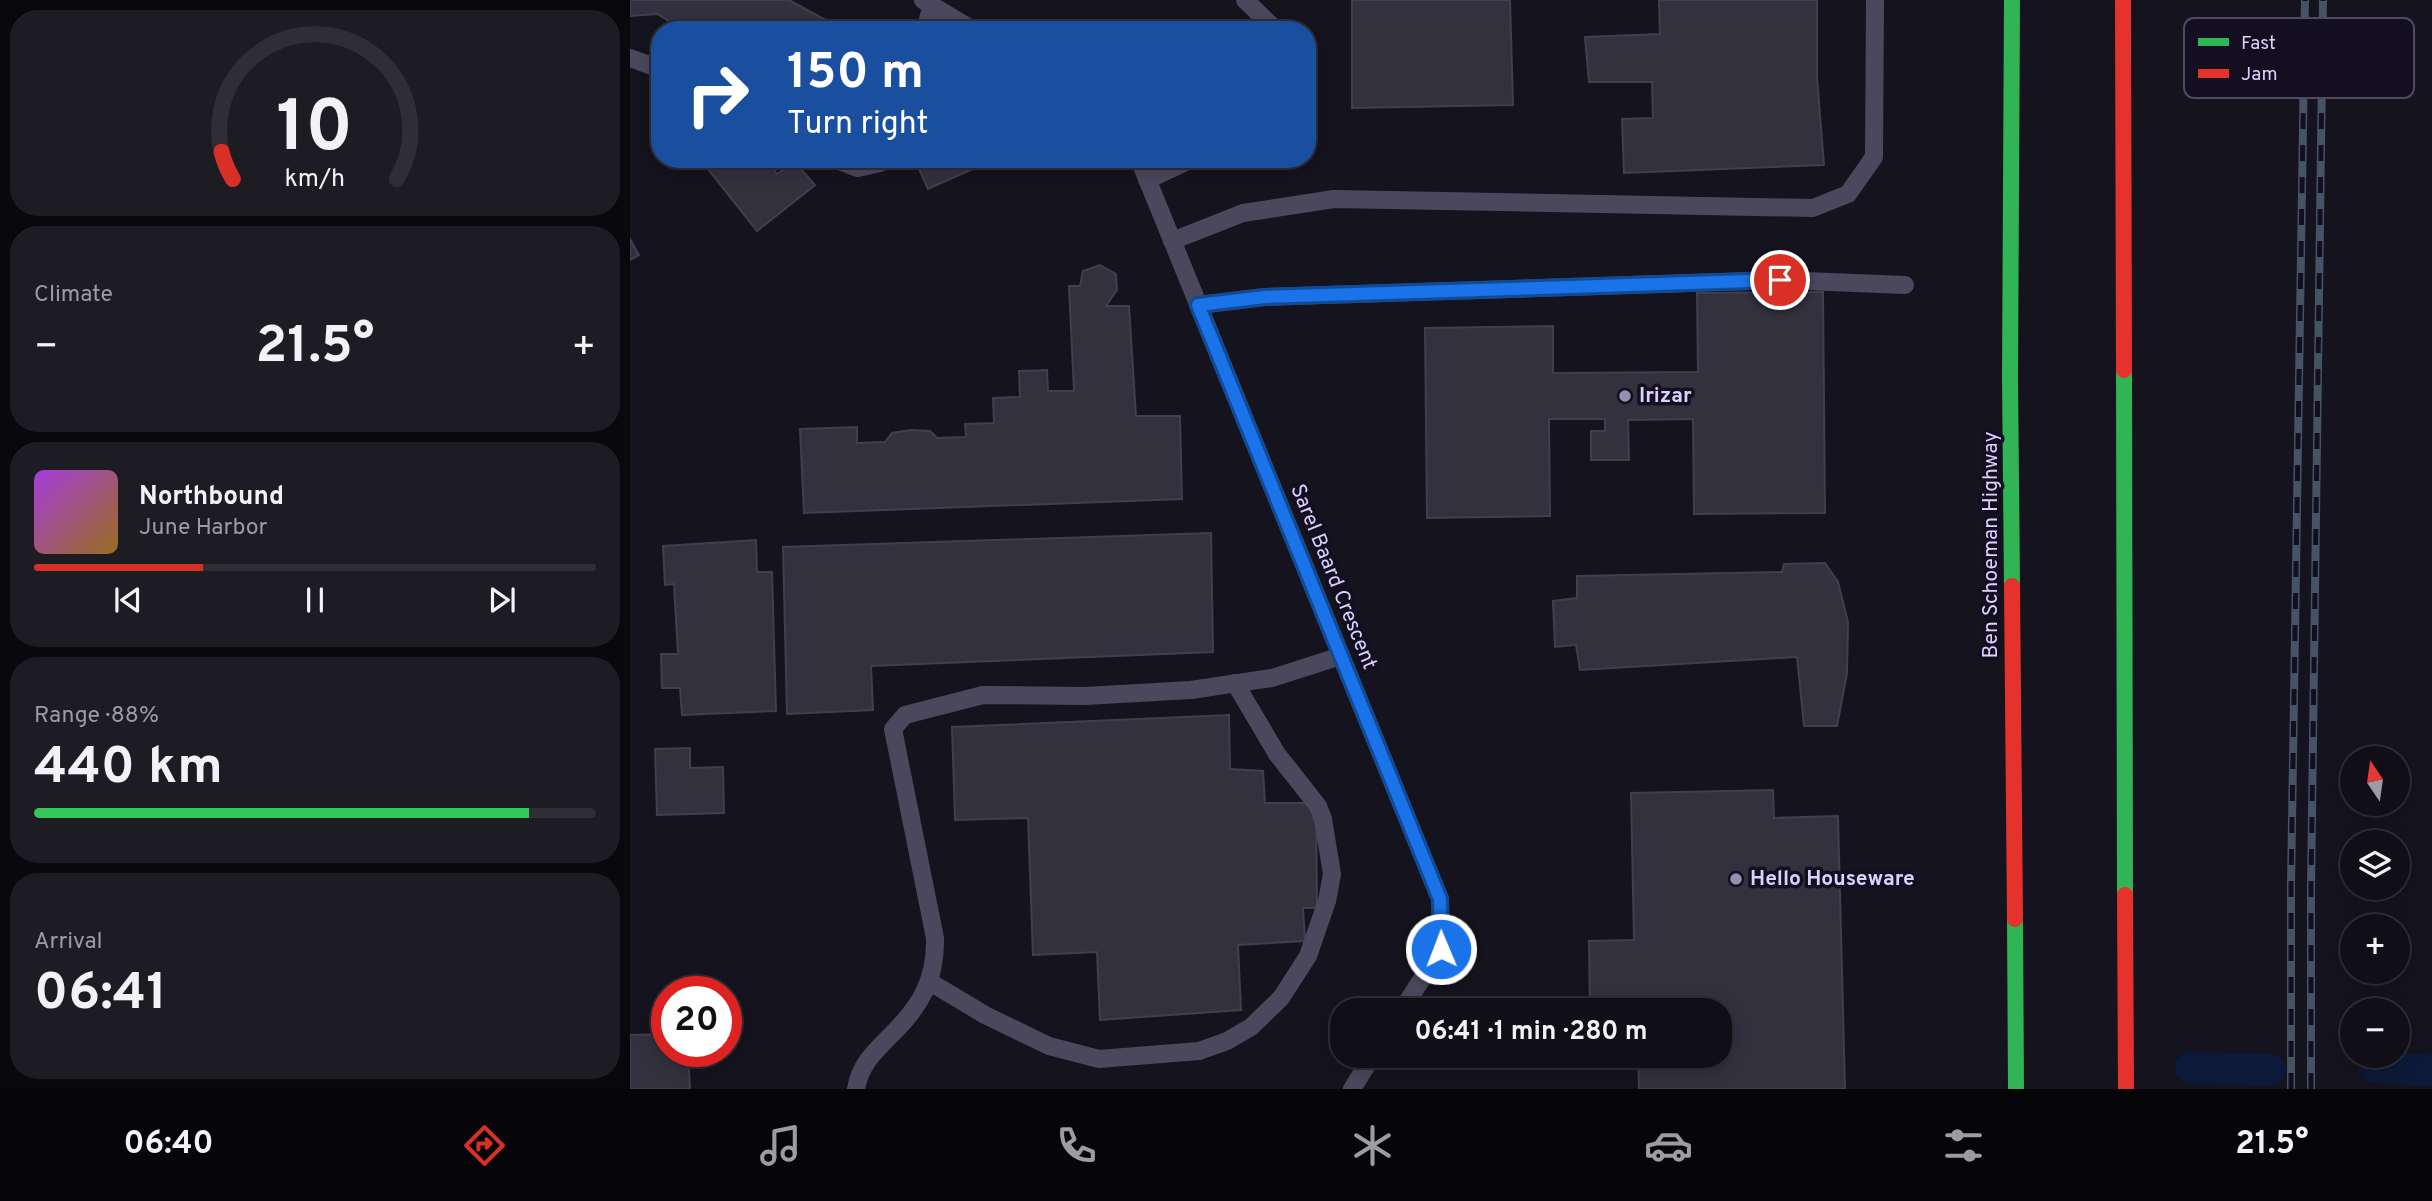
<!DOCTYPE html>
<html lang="en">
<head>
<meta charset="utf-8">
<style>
	:root { --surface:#100e16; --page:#1e1c23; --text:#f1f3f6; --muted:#9c9ca1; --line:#302e35; --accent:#d93025 }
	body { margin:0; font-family:Overpass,sans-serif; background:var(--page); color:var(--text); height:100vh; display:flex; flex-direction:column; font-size:26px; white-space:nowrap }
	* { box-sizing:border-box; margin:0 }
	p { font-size:23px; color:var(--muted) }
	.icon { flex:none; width:38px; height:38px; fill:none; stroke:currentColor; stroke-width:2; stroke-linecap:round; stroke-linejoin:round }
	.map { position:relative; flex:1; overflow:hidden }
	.sheet { display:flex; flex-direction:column; gap:10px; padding:10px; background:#09080c; width:630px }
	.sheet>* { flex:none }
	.top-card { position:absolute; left:21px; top:21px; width:665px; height:147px; border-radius:28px; box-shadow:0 4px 18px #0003,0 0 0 2px var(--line); background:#1a4fa0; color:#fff; overflow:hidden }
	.needle { width:46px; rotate:347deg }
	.buttons { position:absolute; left:1710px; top:746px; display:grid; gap:14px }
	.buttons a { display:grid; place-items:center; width:70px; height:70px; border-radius:50%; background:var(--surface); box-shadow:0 4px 18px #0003,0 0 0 2px var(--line); font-size:35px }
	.speed { position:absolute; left:21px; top:976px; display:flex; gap:14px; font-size:35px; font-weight:700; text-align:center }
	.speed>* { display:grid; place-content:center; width:91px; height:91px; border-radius:50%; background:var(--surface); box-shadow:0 4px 18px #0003,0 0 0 2px var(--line); line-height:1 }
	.speed .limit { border:10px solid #d22; background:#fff; color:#111 }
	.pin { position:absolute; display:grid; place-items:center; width:60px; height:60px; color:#fff; margin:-30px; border:4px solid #fff; border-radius:50%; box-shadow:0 2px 7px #0007 }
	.me { position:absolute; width:77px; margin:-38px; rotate:359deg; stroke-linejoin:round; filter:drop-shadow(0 0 5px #0008) }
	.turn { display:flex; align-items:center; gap:24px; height:147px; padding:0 21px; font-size:32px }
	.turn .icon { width:91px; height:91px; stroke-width:2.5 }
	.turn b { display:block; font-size:49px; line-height:60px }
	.big { font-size:52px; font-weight:700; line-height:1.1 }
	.sheet .widget { flex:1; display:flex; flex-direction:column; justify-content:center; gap:10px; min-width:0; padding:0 24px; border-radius:28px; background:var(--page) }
	.sheet .dial { align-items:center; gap:0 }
	.dial svg { height:182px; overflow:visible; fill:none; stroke:var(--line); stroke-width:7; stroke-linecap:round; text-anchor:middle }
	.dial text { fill:var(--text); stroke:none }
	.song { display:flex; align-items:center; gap:21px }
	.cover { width:84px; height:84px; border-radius:10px; background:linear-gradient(135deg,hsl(280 70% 55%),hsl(40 70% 35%)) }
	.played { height:7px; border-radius:4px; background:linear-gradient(90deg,var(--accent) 30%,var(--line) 30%) }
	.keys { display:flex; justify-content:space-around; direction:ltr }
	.heat { display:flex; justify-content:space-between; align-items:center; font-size:38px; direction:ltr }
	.charge { height:10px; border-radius:5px; background:linear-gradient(90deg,#34c759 88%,var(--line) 0) }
	.trip { position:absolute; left:700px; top:998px; width:402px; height:70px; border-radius:28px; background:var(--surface); box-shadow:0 4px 18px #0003,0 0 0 2px var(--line); font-weight:700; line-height:70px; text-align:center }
	.tabs { display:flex; height:112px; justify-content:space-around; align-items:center; background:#060609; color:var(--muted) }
	.tabs .icon { width:49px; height:49px }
	.tabs .selected { color:var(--accent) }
	.tabs b { font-size:32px; color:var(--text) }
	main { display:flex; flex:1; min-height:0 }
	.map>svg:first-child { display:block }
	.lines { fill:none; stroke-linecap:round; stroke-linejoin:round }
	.canal { stroke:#0d1939; stroke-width:32 }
	.building { fill:#34313f; stroke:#433d50; stroke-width:2 }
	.lane { stroke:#4b485d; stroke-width:18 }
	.fast { stroke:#30b455; stroke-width:16 }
	.jam { stroke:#e5322d; stroke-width:16 }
	.rail-casing { stroke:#455465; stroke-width:8 }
	.rail { stroke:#130f21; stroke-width:5; stroke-dasharray:16; stroke-linecap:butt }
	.route-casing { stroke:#114b97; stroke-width:18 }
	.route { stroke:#1a73e8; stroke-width:12 }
	.poi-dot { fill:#958eae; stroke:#130f21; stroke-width:2.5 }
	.labels { text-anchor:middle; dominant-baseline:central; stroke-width:7; stroke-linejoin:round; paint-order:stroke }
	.poi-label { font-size:21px; font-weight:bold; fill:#dad1fc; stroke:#130f21; text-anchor:start }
	.street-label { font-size:21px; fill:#dad1fc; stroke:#130f21 }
	.key { fill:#130f21; stroke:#4f4963; stroke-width:2 }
	.key-label { font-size:19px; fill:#dad1fc }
</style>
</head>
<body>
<main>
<section class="sheet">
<div class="widget dial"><svg viewBox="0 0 100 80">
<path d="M14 69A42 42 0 1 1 86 69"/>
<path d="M14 69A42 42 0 0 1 9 57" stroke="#d93025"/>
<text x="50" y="56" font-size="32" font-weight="700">10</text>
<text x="50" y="72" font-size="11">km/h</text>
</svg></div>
<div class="widget"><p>Climate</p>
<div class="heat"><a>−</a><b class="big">21.5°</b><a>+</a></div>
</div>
<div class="widget">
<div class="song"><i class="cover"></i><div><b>Northbound</b><p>June Harbor</p></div></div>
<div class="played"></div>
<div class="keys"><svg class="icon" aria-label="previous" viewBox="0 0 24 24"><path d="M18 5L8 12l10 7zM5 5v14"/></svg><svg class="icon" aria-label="pause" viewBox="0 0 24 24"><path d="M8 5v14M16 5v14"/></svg><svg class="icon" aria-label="next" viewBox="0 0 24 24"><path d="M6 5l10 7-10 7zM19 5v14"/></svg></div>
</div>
<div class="widget"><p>Range · 88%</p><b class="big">440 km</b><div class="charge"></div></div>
<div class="widget"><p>Arrival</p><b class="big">06:41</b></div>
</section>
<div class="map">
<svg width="1802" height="1089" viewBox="0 0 1802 1089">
	<rect width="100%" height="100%" fill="#15131d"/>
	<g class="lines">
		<!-- canal -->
		<g class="canal">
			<path d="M 1747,1067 L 1802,1071"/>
			<path d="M 1561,1068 L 1640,1070"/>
		</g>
	</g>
	<!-- building -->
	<g class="building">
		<path d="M 0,0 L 159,0 L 214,30 L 54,30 L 27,14 L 0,16 Z"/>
		<path d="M 722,0 L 880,0 L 883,105 L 722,108 Z"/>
		<path d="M 1029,0 L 1187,0 L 1187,77 L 1194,165 L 994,173 L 992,119 L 1023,118 L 1022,82 L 959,82 L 955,37 L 1030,34 Z"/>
		<path d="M 70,159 L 136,159 L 147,174 L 159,166 L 169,167 L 185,185 L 127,231 Z"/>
		<path d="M 293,159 L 365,159 L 298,189 L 288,167 L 295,164 Z"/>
		<path d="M 0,239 L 9,255 L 0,260 Z"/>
		<path d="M 470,265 L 486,274 L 487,290 L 476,306 L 499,306 L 506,416 L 550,416 L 552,499 L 174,513 L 170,429 L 227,427 L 227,443 L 255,442 L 262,433 L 281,430 L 300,431 L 307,438 L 336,437 L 335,424 L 364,423 L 363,398 L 390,397 L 389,371 L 417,370 L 418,391 L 444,391 L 439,286 L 450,286 L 453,271 Z"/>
		<path d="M 1193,292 L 1195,513 L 1064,514 L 1063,419 L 998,420 L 999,460 L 961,460 L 961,431 L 975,431 L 975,419 L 919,419 L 920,516 L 797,518 L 795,328 L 923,326 L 923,373 L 1068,372 L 1067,293 Z"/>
		<path d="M 581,533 L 583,652 L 241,666 L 243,710 L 157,714 L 153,547 Z"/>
		<path d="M 126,540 L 127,572 L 142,572 L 146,711 L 52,715 L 50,688 L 32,688 L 31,654 L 48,654 L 44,584 L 35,585 L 33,546 Z"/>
		<path d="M 1195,563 L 1208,582 L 1218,622 L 1217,673 L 1207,726 L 1174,726 L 1167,657 L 950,670 L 946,645 L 925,647 L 923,601 L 947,598 L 947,576 L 1152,572 L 1154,564 Z"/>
		<path d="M 599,715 L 600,769 L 633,771 L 635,803 L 686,803 L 687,908 L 673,908 L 675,941 L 608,945 L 611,1010 L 470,1020 L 467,952 L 403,955 L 398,818 L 325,820 L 322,727 Z"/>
		<path d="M 60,748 L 60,768 L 93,767 L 94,813 L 27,815 L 25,749 Z"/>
		<path d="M 1143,790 L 1144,818 L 1208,816 L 1215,1089 L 1009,1089 L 1008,1055 L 1090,1055 L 1090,1010 L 960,1010 L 959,941 L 1004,940 L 1001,793 Z"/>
		<path d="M 37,1034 L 37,1052 L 58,1052 L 60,1089 L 0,1089 L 0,1035 Z"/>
	</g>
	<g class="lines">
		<!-- lane -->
		<g class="lane">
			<path d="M 293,0 L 343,30"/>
			<path d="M 615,0 L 646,30"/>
			<path d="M 295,30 L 302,5"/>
			<path d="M 0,58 L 30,69"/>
			<path d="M 204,159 L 228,168 L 250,163 L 252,159"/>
			<path d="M 509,159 L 810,899 L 811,949 L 772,1010"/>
			<path d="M 517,180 L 562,159"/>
			<path d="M 542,241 L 613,213 L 704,199 L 1183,208 L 1218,194 L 1244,157 L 1245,0"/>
			<path d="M 568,305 L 635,297 L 1150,280 L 1275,285"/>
			<path d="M 300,982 L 355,1015 L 419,1046 L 469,1059 L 569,1051 L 597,1041 L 621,1027 L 651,998 L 678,956 L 697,901 L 702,874 L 693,819 L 688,806 L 647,754 L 605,683"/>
			<path d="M 226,1089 C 230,1065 244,1052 261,1035 C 291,1006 306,979 305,938 L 263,729 L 275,715 L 353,695 L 455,696 L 561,690 L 642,678 L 711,656"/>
			<path d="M 722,1089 L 743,1055"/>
		</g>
		<!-- fast -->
		<g class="fast">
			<path d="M 1494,370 L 1495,895"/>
			<path d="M 1382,586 L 1380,377 L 1382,0"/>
			<path d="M 1385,919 L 1386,1089"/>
		</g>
		<!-- jam -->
		<g class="jam">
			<path d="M 1493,0 L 1494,370"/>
			<path d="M 1382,586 L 1385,919"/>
			<path d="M 1495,895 L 1496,1089"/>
		</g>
		<defs>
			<g id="rail">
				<path d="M 1661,1089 L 1661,886 L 1675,0"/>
				<path d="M 1681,1089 L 1681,887 L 1693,0"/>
			</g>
		</defs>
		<!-- rail casing -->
		<use href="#rail" class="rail-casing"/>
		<!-- rail -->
		<use href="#rail" class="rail"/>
	</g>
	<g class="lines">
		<defs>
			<path id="route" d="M 811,949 L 810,899 L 568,305 L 635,297 L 1150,280"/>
		</defs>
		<!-- route casing -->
		<use href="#route" class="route-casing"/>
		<!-- route -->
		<use href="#route" class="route"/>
	</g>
	<!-- markers -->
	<g class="poi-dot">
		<circle cx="995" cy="396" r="7"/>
		<circle cx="1106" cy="879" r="7"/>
	</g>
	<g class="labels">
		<!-- poi labels -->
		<g class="poi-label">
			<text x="1009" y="396">Irizar</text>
			<text x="1120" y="879">Hello Houseware</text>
		</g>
		<!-- street labels -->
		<g class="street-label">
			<text transform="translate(1361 545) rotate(-90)">Ben Schoeman Highway</text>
			<text transform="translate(703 577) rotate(68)">Sarel Baard Crescent</text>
		</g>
	</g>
	<!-- legend -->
	<rect x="1554" y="18" width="230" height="80" rx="10" class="key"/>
	<rect x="1568" y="38" width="31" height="8" fill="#30b455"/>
	<rect x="1568" y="69" width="31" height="9" fill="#e5322d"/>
	<g class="key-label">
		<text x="1611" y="49">Fast</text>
		<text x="1611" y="80">Jam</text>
	</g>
</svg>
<div class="buttons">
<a><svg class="needle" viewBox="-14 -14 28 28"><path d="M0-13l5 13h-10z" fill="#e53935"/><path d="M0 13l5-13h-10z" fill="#9c9ca1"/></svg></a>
<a><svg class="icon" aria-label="layers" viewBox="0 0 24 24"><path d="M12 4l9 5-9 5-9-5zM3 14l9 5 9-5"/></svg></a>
<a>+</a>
<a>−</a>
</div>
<div class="speed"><div class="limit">20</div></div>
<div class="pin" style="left:1150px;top:280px;background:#d93025"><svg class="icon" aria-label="arrive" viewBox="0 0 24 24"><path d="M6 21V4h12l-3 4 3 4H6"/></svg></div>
<svg class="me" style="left:811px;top:949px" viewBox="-20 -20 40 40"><circle r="17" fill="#1a73e8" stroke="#fff" stroke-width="3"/><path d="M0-11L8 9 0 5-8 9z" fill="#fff"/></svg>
<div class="trip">06:41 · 1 min · 280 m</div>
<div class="top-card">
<div class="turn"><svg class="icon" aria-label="right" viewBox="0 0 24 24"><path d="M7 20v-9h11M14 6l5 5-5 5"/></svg><div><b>150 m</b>Turn right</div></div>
</div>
</div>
</main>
<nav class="tabs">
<b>06:40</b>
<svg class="icon selected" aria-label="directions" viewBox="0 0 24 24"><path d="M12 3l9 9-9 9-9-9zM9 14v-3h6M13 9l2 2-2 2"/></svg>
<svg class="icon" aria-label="music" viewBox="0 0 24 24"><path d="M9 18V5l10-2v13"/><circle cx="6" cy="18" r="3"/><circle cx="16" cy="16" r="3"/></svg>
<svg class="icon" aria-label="phone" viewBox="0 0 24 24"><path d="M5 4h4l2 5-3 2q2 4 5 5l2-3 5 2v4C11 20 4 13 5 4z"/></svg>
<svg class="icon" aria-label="climate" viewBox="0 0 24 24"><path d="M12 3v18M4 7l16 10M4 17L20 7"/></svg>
<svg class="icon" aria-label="car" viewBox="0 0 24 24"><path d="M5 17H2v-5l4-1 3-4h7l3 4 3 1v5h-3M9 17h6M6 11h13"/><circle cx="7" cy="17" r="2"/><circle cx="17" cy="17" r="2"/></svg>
<svg class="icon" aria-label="filters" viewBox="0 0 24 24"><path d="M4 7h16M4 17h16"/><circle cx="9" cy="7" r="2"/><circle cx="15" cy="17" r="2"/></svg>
<b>21.5°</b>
</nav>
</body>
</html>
